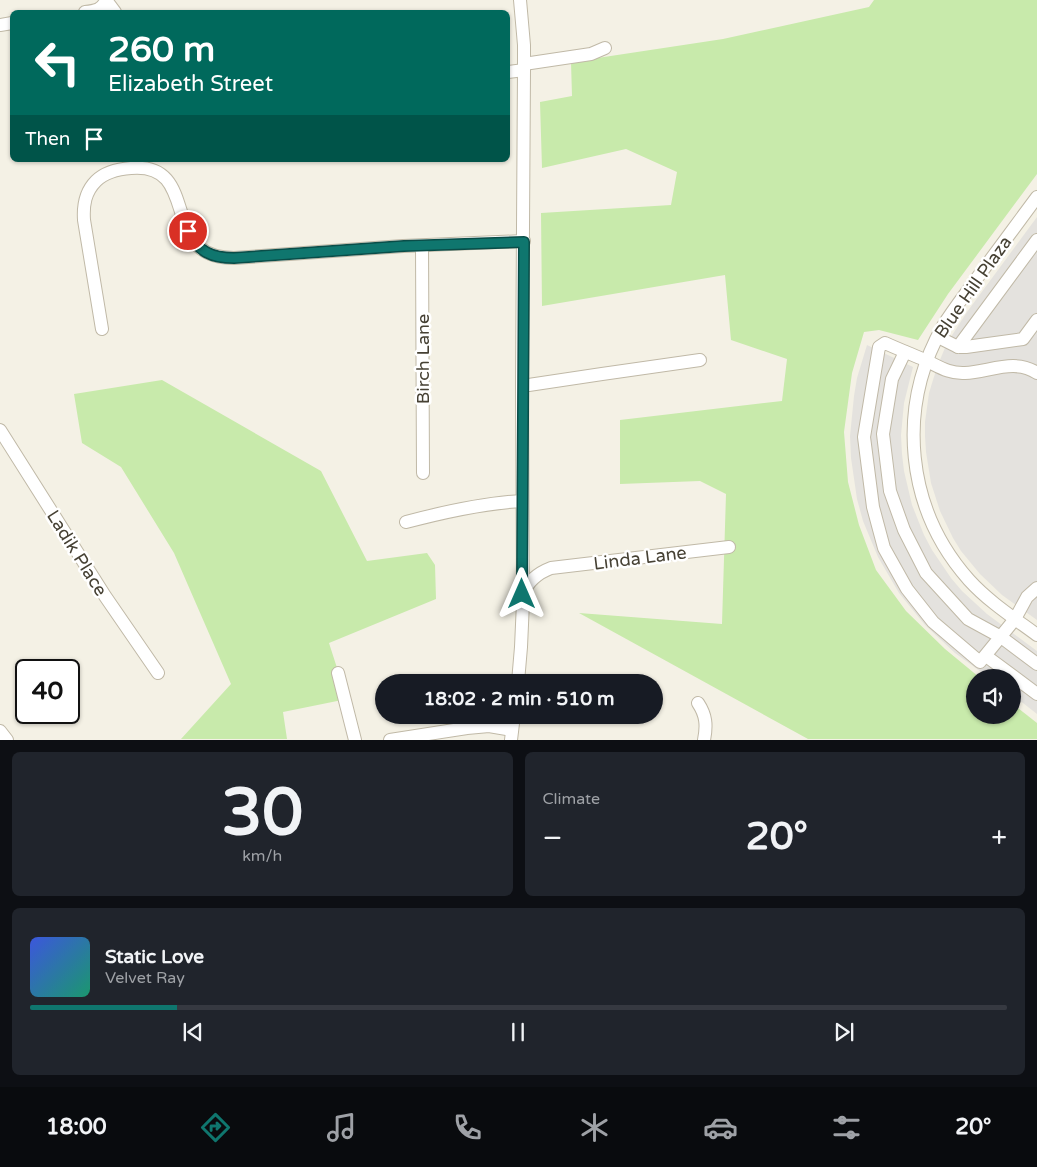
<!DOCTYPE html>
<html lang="en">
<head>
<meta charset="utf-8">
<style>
	:root { --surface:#171b24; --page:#20242c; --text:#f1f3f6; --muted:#9ea1a6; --line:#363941; --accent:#0f766e }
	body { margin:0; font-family:"Varela Round",sans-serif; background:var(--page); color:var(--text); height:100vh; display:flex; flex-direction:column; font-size:19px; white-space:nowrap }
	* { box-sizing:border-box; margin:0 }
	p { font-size:16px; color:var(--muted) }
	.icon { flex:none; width:28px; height:28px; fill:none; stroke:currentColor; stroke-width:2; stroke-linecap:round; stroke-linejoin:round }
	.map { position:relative; height:740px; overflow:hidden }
	.drawer { display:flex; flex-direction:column; gap:12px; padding:12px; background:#0d0f14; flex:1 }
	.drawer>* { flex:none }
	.guide { position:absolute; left:10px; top:10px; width:500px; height:152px; border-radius:8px; box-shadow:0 1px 4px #0004; background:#00695c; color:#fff; overflow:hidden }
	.tools { position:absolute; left:966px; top:669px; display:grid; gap:10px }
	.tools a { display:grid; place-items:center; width:55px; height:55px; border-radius:50%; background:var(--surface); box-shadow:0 1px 4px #0004; font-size:25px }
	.speed { position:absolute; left:15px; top:659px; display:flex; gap:10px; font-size:25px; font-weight:700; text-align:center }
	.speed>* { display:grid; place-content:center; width:65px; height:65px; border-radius:50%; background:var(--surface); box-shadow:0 1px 4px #0004; line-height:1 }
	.speed .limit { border:2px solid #111; border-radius:8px; background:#fff; color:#111 }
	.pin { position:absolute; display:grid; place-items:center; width:42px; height:42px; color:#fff; margin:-21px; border:2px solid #fff; border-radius:50%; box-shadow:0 1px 5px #0007 }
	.me { position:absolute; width:55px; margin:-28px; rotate:0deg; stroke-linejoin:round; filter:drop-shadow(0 0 4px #0008) }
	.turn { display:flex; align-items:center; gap:18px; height:105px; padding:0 15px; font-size:22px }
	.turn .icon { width:65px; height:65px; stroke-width:2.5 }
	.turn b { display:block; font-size:35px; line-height:42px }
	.then { display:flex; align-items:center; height:48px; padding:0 15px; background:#0003; gap:10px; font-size:19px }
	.big { font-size:38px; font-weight:800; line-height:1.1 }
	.drawer .widget { flex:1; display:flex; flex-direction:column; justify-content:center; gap:8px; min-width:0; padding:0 18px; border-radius:8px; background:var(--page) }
	.drawer .dial { align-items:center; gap:0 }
	.dial b { font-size:65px; line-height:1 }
	.song { display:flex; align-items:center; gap:15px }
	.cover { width:60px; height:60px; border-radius:8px; background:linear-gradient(135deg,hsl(230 70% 55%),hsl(160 70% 35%)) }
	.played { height:5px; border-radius:2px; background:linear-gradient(90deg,var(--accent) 15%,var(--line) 15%) }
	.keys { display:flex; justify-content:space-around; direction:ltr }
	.heat { display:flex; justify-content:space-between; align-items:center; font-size:28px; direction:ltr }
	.drawer .tiles { flex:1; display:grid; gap:12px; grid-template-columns:1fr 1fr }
	.widget:last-child { grid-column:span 2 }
	.trip { position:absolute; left:375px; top:674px; width:288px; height:50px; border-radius:25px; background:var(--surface); box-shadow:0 1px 4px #0004; font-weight:800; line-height:50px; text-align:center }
	.menu { display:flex; height:80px; justify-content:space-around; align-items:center; background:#090b0e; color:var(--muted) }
	.menu .icon { width:35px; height:35px }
	.menu .current { color:var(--accent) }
	.menu b { font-size:22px; color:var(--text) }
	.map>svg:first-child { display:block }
	.green { fill:#c8eaab }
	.parking { fill:#e4e2de }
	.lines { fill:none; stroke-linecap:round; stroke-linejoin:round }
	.minor-casing { stroke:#c0b9a7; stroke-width:14 }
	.minor { stroke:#fff; stroke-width:12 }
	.route-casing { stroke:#0a4d48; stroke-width:12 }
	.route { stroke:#0f766e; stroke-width:9 }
	.labels { text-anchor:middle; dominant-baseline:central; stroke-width:5; stroke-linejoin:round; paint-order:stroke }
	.street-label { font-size:18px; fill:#464134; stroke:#fff }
</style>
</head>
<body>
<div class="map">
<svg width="1037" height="740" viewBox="0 0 1037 740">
	<rect width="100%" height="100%" fill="#f4f1e5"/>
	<!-- green -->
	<g class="green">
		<path d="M 874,0 L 1037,0 L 1037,174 L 948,294 L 918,340 L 879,330 L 864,332 L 852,373 L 844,432 L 848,482 L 859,525 L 876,570 L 906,611 L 945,649 L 979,677 L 975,678 L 975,715 L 1012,715 L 1013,704 L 1037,723 L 1037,739 L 808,739 L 579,613 L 722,624 L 726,494 L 700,481 L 620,484 L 620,420 L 782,401 L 787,359 L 731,340 L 725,275 L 542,306 L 541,213 L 671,205 L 677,172 L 626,149 L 542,168 L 540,102 L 572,96 L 571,62 L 723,39 L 869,7 Z"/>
		<path d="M 162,380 L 321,471 L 367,561 L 427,553 L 435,565 L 436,599 L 329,643 L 347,699 L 283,712 L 287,739 L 181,739 L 231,684 L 174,553 L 121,467 L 82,443 L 74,394 Z"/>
	</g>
	<!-- parking -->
	<g class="parking">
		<path d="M 1037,217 L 1037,620 L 1002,595 L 980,574 L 961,551 L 953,538 L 940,511 L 931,483 L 926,452 L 925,436 L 925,422 L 929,393 L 937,367 L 947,343 L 967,312 Z"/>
		<path d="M 867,345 L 913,367 L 904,403 L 901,435 L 902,454 L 904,471 L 912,505 L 924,535 L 932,550 L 951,578 L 962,591 L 987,614 L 1037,651 L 1037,714 L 1013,695 L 1012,678 L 988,677 L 955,653 L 925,625 L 899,593 L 878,557 L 863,521 L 857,499 L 851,458 L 850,436 L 854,396 L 857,378 Z"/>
	</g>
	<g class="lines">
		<defs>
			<g id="minor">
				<path d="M 106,0 L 115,12"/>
				<path d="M 85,12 C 95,11 102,10 106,0"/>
				<path d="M 0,25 L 12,23"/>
				<path d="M 524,64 L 591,54 L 605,48"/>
				<path d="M 508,72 L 524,70"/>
				<path d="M 1037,197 C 1018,223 999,248 980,274 C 968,291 954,308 943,326 C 896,409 906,509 969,580 C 989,602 1014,618 1037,635"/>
				<path d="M 422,246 L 423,473"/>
				<path d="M 102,329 L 84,220 C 83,205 85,192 96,181 C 105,172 118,169 131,168 C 187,163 172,222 199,247 C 209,256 222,258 234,258 L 403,246 L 524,241"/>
				<path d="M 938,337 L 958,347 L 1037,240"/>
				<path d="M 958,347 L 966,347 L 1023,339 L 1037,320"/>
				<path d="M 905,352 L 892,379 L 883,434 L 890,491 L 904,530 L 926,573 L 968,619 L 1001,637 L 1037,664"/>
				<path d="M 1037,373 C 1015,358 989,372 965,373 C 949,374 938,366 925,360 C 911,354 898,349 885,343 L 879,347 L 864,437 L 873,507 L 884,548 L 907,589 L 933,622 L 980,662 L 1015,619 L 1027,597 L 1037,588"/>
				<path d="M 522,386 L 602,374 L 700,360"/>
				<path d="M 0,430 L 105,596 L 158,673"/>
				<path d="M 406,522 C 444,512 483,503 522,501"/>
				<path d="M 523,594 C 528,581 538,573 551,568 L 729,547"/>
				<path d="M 986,656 L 1037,694"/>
				<path d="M 338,673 L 355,740"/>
				<path d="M 518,682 L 521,647 L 523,602 L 522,386 L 524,70 L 524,45 L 520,0"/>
				<path d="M 698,703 C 706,715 707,725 704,740"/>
				<path d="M 0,731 L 7,740"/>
				<path d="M 390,740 L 467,728 L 489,726 L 512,730"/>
				<path d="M 511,740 L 514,715"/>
			</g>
		</defs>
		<!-- minor casing -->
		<use href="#minor" class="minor-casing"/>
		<!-- minor -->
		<use href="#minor" class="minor"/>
	</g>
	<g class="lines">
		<defs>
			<path id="route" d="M 188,231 C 198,252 212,258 234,258 L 404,246 L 524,242 L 522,594"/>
		</defs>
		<!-- route casing -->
		<use href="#route" class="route-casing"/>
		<!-- route -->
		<use href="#route" class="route"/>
	</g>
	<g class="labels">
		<!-- street labels -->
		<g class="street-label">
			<text transform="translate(973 287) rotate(-55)">Blue Hill Plaza</text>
			<text transform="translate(423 359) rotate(-90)">Birch Lane</text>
			<text transform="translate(77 553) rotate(58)">Ladik Place</text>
			<text transform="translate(640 558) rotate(-7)">Linda Lane</text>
		</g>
	</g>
</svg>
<div class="tools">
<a><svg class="icon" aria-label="sound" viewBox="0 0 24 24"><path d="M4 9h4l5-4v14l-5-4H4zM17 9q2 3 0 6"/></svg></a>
</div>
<div class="speed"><div class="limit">40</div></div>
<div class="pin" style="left:188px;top:231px;background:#d93025"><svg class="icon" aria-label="arrive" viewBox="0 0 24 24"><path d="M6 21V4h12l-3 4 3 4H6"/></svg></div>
<svg class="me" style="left:522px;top:594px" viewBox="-20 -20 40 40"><path d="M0-17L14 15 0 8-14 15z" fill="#0f766e" stroke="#fff" stroke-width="4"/></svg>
<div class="trip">18:02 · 2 min · 510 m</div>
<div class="guide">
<div class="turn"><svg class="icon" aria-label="left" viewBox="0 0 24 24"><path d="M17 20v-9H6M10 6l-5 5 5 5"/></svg><div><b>260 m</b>Elizabeth Street</div></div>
<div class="then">Then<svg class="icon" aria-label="arrive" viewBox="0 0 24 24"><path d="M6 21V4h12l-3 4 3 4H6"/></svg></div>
</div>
</div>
<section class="drawer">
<div class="tiles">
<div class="widget dial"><b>30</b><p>km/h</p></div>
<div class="widget"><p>Climate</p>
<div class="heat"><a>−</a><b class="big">20°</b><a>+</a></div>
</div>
<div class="widget">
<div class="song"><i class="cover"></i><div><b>Static Love</b><p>Velvet Ray</p></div></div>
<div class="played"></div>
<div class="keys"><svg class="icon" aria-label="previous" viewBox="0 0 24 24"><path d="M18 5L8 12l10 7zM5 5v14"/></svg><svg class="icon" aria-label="pause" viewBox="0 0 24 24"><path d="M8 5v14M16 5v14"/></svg><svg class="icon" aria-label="next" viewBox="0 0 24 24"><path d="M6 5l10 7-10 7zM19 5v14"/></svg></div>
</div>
</div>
</section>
<nav class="menu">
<b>18:00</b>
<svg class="icon current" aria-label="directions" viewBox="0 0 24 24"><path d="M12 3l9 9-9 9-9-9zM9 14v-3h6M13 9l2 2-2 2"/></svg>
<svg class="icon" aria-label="music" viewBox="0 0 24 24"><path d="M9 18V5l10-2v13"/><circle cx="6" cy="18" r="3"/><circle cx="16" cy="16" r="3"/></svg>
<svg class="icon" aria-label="phone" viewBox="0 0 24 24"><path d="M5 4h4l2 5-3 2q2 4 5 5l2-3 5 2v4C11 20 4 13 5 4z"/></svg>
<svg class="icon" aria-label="climate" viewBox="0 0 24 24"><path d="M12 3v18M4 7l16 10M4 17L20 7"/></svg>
<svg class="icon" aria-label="car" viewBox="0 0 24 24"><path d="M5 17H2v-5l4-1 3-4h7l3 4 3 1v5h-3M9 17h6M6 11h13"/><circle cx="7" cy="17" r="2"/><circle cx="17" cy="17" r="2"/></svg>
<svg class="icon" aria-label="filters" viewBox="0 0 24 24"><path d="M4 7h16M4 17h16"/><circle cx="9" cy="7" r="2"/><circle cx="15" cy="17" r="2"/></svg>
<b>20°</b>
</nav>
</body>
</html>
